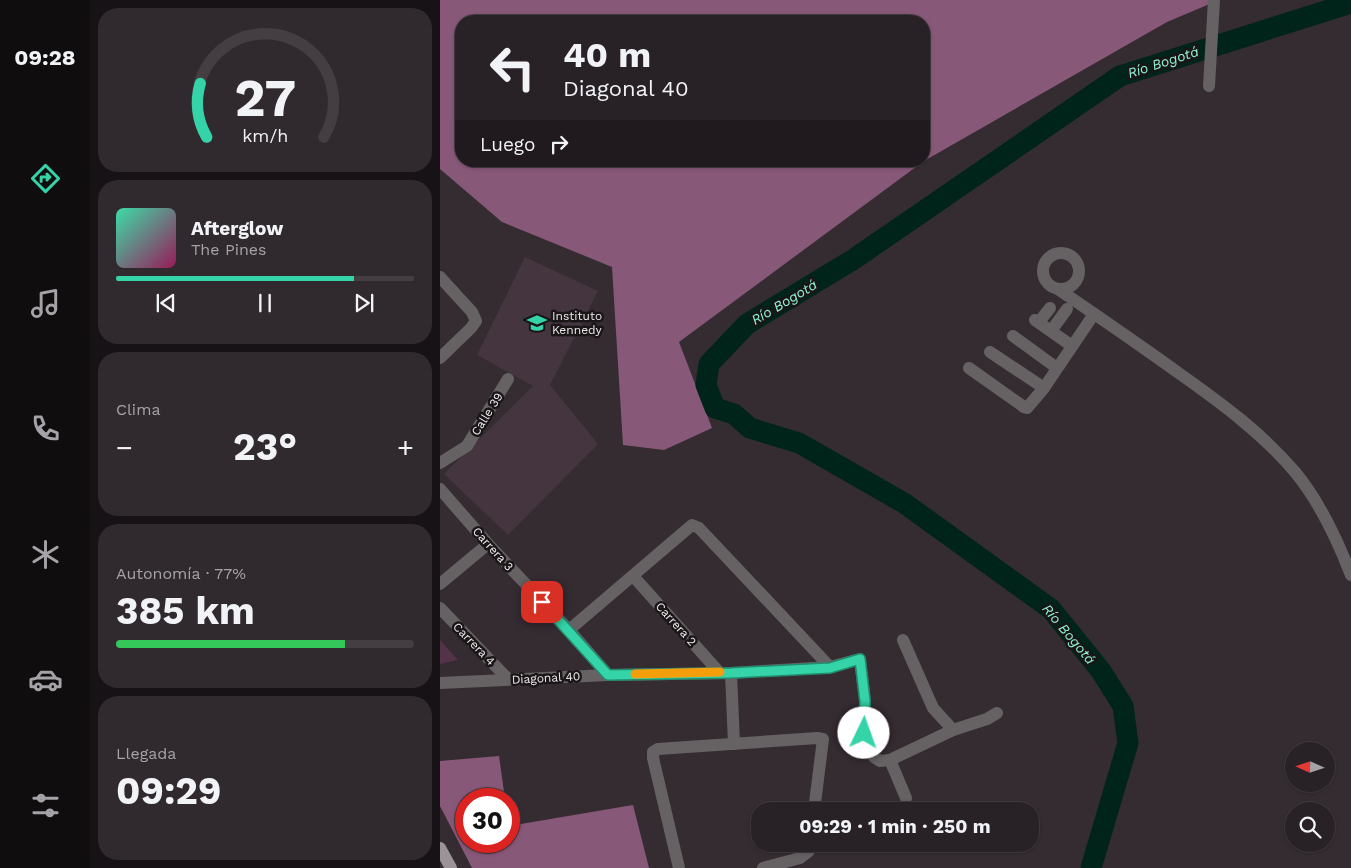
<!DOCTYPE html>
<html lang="es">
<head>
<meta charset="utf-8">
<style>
	:root { --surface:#282126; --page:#30292e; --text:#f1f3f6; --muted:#a5a3a7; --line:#443e43; --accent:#34d4a8 }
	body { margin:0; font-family:"Work Sans",sans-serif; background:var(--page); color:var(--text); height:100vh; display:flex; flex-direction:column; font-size:19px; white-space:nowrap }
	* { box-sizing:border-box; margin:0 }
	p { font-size:16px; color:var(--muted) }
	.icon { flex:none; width:28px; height:28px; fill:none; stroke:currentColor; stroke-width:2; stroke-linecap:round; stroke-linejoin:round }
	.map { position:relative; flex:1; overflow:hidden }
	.panel { display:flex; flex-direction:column; gap:8px; padding:8px; background:#161215; width:350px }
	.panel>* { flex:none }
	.banner { position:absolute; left:15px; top:15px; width:475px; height:152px; border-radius:20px; box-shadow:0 1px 4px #0004,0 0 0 1px var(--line); background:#282126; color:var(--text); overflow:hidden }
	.needle { width:32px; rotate:273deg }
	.fabs { position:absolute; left:845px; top:742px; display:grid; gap:10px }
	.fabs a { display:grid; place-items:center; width:50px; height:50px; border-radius:50%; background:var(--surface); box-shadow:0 1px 4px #0004,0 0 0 1px var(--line); font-size:25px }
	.speed { position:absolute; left:15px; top:788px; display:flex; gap:10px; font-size:25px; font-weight:700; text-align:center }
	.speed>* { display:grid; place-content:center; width:65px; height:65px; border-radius:50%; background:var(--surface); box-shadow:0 1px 4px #0004,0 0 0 1px var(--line); line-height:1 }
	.speed .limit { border:8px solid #d22; background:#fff; color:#111 }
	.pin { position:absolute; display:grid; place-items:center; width:42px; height:42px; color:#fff; margin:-21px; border-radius:10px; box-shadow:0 2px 8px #0006 }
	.me { position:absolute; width:55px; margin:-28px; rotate:3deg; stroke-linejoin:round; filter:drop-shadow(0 0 4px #0008) }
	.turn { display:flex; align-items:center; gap:18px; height:105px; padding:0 25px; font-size:22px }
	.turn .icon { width:65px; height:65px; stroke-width:2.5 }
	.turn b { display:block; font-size:35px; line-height:42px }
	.then { display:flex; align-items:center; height:48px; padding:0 25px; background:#0003; gap:10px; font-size:19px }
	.big { font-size:38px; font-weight:700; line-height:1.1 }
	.panel .card { flex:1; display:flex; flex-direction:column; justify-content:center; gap:8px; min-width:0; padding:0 18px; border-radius:20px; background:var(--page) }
	.panel .dial { align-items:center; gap:0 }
	.dial svg { height:130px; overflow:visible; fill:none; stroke:var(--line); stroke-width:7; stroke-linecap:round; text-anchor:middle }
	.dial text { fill:var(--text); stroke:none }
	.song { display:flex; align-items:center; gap:15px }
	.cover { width:60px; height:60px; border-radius:8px; background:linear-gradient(135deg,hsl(160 70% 55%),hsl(330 70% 35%)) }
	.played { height:5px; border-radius:2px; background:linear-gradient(90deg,var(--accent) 80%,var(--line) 80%) }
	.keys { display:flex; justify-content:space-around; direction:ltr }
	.heat { display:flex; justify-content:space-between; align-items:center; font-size:28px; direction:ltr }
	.charge { height:8px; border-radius:4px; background:linear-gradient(90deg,#34c759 77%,var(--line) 0) }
	.trip { position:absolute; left:311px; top:802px; width:288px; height:50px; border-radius:20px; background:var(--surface); box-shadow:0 1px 4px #0004,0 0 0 1px var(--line); font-weight:700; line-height:50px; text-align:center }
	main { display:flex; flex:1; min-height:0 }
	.dock { display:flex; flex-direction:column; width:90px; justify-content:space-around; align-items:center; background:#100d0f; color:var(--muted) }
	.dock .icon { width:35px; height:35px }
	.dock .on { color:var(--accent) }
	.dock b { font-size:22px; color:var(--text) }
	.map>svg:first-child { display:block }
	.built { fill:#44353e }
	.green { fill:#533348 }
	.forest { fill:#885878 }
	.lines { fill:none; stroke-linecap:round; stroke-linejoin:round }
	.river { stroke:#00241a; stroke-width:21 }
	.minor { stroke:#666264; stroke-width:12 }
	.major { stroke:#9c9399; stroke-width:12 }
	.route-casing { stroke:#228a6d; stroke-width:12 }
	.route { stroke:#34d4a8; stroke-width:9 }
	.slow { stroke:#f59e0b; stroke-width:9 }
	.labels { text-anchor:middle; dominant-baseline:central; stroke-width:5; stroke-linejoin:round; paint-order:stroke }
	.poi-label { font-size:12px; fill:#efe9ed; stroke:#1a1618; text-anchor:start }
	.street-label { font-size:12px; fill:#efe9ed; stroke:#1a1618 }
	.water-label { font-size:14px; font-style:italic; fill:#8ff4d1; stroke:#1a1618 }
</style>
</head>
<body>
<main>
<nav class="dock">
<b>09:28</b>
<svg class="icon on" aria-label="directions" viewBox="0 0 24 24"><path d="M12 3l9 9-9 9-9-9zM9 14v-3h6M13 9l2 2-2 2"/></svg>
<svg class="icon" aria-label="music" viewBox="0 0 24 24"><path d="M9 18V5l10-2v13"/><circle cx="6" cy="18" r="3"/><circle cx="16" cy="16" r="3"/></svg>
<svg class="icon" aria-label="phone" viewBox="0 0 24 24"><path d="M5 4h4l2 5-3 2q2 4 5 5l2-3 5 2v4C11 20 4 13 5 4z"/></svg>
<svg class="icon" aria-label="climate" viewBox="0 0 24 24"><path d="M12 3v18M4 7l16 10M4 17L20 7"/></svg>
<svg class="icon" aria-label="car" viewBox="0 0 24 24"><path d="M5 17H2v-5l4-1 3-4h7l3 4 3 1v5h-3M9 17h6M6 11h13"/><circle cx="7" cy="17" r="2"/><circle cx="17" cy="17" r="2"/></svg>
<svg class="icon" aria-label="filters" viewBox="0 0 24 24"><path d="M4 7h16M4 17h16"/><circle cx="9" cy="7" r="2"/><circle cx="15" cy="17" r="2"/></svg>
</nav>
<section class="panel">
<div class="card dial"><svg viewBox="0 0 100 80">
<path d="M14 69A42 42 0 1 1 86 69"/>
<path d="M14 69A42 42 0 0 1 10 36" stroke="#34d4a8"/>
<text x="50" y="56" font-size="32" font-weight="700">27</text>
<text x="50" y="72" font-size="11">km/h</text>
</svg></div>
<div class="card">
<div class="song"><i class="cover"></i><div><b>Afterglow</b><p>The Pines</p></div></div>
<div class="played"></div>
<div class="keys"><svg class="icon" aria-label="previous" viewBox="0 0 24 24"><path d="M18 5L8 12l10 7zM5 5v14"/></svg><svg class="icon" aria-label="pause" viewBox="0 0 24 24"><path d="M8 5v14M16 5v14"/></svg><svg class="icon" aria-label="next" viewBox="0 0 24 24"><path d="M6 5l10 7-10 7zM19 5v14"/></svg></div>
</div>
<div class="card"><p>Clima</p>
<div class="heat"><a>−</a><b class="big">23°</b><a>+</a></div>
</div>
<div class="card"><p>Autonomía · 77%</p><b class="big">385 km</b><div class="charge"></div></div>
<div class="card"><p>Llegada</p><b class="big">09:29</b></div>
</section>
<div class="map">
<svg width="911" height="868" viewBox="0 0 911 868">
	<rect width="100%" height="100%" fill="#352c32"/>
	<!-- built -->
	<path class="built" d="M 85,257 L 158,291 L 110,385 L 158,444 L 68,535 L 4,474 L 93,386 L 37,355 Z"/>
	<!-- green -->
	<path class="green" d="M 0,640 L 18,660 L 0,664 Z"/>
	<!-- forest -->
	<g class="forest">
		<path d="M 0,0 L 779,0 L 727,22 L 484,161 L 484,21 L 21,21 L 21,161 L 484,161 L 239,342 L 272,428 L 224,450 L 183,445 L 172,267 L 62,222 L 0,169 Z"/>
		<path d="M 59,756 L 65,799 L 26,799 L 26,841 L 69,841 L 69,826 L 193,805 L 209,868 L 32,868 L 0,806 L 0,761 Z"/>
	</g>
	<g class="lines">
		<!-- river -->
		<path class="river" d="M 651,868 L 688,743 L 683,706 L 661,671 L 611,609 L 464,503 L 359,443 L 310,428 L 294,414 L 275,408 L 266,385 L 269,364 L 307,324 L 414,259 L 680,76 L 911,3"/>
		<!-- minor -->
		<g class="minor">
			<path d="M 769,86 L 774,0"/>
			<circle cx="621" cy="271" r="18"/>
			<path d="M 0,277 L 32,312 L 36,321 L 31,328 L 0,358"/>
			<path d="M 618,289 C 659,317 700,345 740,374 C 781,403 822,433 855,472 C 880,502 897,539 911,575"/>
			<path d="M 595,320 L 632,346"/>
			<path d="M 599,322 L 610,308"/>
			<path d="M 611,331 L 627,309"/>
			<path d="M 573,336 L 617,368"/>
			<path d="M 550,352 L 604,388"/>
			<path d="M 529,368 L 584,407 L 587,408 L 604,388 L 654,314"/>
			<path d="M 0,463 L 27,446 L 68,379"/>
			<path d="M 0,489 L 48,544 L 129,630 L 168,675"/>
			<path d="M 193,576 L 279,672"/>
			<path d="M 0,584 L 48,544"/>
			<path d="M 0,608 L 68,679"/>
			<path d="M 129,630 L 252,525 L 259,528 L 390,667"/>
			<path d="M 463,640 L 493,708 L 513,730"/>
			<path d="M 291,673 L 294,744"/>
			<path d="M 0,683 L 168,675 L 291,673 L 390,667 L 420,659 L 425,701 L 424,733 L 434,757 L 440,761 L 450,760 L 513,730 L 547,719 L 557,713"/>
			<path d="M 450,760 L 466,798"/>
			<path d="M 239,868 L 213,758 L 213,752 L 218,749 L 377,738 L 383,739 L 374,811"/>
			<path d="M 323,868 L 360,858 L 369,851 L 370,844"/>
		</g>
		<!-- major -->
		<path class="major" d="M 0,848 L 11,868"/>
	</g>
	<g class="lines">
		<defs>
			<path id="route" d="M 102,602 L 168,675 L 291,673 L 390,668 L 420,659 L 425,701 L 424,733"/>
		</defs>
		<!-- route casing -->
		<use href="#route" class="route-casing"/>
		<!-- route -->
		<use href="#route" class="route"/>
		<!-- slow -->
		<path class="slow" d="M 195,674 L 280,672"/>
	</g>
	<!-- icons -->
	<defs>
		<symbol id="school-bare" viewBox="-9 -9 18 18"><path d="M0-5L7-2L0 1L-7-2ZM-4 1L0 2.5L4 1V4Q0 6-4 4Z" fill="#34d4a8" stroke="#1a1618" stroke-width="2.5" paint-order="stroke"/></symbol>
	</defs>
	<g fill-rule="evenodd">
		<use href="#school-bare" x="83" y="309" width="28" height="28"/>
	</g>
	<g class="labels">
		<!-- poi labels -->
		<g class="poi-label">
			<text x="112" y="316">Instituto<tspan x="112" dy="14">Kennedy</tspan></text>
		</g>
		<!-- street labels -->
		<g class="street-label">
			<text transform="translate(47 414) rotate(-58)">Calle 39</text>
			<text transform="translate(53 549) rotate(48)">Carrera 3</text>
			<text transform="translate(236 624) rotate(48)">Carrera 2</text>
			<text transform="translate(34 644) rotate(46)">Carrera 4</text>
			<text transform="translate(106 678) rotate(-3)">Diagonal 40</text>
		</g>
		<!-- water labels -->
		<g class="water-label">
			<text transform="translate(723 62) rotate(-18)">Río Bogotá</text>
			<text transform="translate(344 302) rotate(-31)">Río Bogotá</text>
			<text transform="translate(629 634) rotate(50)">Río Bogotá</text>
		</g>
	</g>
</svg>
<div class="fabs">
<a><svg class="needle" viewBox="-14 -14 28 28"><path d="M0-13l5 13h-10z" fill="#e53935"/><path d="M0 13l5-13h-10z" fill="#a5a3a7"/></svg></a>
<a><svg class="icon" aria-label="search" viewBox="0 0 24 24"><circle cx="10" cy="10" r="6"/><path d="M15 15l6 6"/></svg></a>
</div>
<div class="speed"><div class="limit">30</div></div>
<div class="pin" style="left:102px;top:602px;background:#d93025"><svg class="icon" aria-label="arrive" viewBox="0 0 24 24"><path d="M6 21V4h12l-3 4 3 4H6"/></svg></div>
<svg class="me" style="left:424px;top:733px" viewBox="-20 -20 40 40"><circle r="19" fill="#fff"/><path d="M0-13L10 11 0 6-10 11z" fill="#34d4a8"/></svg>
<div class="trip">09:29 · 1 min · 250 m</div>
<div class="banner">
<div class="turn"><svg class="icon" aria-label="left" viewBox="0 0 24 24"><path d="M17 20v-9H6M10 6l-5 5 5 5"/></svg><div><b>40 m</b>Diagonal 40</div></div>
<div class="then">Luego<svg class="icon" aria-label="right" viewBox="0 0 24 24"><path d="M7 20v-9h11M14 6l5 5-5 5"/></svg></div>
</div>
</div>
</main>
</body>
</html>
